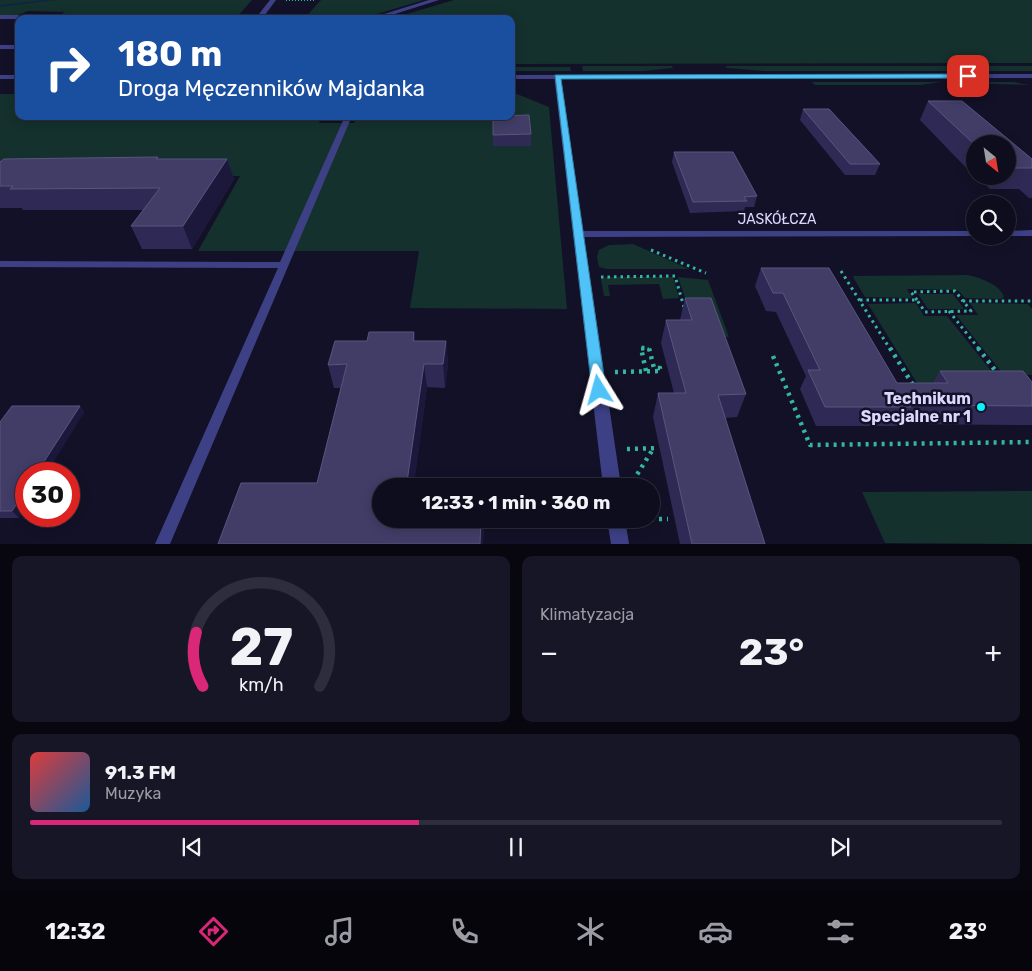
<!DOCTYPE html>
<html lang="pl">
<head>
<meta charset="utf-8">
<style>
	:root { --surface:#0e0d1d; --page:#171626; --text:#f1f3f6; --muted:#9b9ca4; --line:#2e2d3b; --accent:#db2777 }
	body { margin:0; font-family:Rubik,sans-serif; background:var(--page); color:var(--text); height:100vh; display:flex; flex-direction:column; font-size:19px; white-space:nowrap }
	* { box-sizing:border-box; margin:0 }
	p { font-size:16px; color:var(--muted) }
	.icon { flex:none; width:28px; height:28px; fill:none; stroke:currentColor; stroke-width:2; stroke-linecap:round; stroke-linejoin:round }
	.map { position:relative; height:544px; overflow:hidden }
	.panel { display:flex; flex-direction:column; gap:12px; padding:12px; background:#080710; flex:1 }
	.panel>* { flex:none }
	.banner { position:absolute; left:15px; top:15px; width:500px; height:105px; border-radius:10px; box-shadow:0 2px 12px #0003,0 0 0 1px var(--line); background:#1a4fa0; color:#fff; overflow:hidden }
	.needle { width:32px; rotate:150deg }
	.buttons { position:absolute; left:966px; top:135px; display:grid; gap:10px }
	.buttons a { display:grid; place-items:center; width:50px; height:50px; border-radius:50%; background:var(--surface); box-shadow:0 2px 12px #0003,0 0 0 1px var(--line); font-size:25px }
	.speed { position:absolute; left:15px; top:462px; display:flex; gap:10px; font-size:25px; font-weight:700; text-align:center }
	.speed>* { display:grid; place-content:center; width:65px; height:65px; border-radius:50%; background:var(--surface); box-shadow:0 2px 12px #0003,0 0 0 1px var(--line); line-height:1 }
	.speed .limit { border:8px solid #d22; background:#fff; color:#111 }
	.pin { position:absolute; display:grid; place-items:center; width:42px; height:42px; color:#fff; margin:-21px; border-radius:10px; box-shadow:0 2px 8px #0006 }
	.me { position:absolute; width:55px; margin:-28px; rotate:352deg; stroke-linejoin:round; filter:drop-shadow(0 0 4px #0008) }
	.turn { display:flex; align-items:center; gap:18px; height:105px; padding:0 20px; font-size:22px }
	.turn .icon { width:65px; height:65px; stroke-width:2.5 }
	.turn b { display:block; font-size:35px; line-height:42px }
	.big { font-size:38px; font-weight:700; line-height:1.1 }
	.panel .tile { flex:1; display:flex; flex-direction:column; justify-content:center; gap:8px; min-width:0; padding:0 18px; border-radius:10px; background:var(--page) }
	.panel .dial { align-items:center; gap:0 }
	.dial svg { height:130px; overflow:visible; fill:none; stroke:var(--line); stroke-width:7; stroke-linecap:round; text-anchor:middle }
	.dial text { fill:var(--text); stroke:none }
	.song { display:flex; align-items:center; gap:15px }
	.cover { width:60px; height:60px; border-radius:8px; background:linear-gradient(135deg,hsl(0 70% 55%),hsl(210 70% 35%)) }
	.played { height:5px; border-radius:2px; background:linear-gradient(90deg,var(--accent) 40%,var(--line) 40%) }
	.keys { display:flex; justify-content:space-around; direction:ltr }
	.heat { display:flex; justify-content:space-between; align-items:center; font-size:28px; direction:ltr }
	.panel .tiles { flex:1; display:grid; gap:12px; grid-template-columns:1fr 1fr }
	.tile:last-child { grid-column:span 2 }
	.trip { position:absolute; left:372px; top:478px; width:288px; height:50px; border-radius:25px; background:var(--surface); box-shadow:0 2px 12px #0003,0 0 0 1px var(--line); font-weight:700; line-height:50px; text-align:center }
	.tabs { display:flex; height:80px; justify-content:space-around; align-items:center; background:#06050c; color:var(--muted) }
	.tabs .icon { width:35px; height:35px }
	.tabs .selected { color:var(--accent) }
	.tabs b { font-size:22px; color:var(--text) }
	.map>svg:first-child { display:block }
	.green { fill:#14312e }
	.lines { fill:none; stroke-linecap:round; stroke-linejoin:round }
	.stream { fill:#0c2545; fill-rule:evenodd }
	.path-far2 { stroke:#34b6a4; stroke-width:2; stroke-dasharray:1 2; stroke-linecap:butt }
	.path-far1 { stroke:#34b6a4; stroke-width:3; stroke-dasharray:2.5 4; stroke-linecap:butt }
	.path { stroke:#34b6a4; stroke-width:4.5; stroke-dasharray:3 5; stroke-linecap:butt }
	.service { fill:#3d4085; fill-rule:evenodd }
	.pedestrian { fill:#3d4085; fill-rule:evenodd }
	.minor { fill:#3d4085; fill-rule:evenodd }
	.tertiary { fill:#3d4085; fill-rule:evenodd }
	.wall { fill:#2f2a55; fill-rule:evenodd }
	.shaded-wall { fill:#1c183b }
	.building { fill:#413d67; stroke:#59557f }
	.route { fill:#4fc3f7; stroke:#337fa1 }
	.poi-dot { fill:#0bf3f8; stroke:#131127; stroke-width:2 }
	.labels { text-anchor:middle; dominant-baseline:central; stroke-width:5; stroke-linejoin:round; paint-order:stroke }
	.street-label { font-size:14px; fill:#dad8fe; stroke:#131127 }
	.near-poi-label { font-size:16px; font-weight:bold; fill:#dad8fe; stroke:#131127; text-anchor:end }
</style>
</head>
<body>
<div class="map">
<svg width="1032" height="544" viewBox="0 0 1032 544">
	<rect width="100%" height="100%" fill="#131127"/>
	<!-- green -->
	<g class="green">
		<path d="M 0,0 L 252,0 L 235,19 L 54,19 L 65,12 L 28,11 L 16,16 L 0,16 Z"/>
		<path d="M 321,0 L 424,0 L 360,19 L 304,19 Z"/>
		<path d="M 454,0 L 1032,0 L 1032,63 L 511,64 L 511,19 L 390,19 Z"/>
		<path d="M 582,66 L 672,66 L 673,68 L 643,71 L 583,71 Z"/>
		<path d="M 725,66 L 1032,66 L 1032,71 L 764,71 L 727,68 Z"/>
		<path d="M 511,67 L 570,67 L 571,71 L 511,71 Z"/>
		<path d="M 812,82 L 1014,82 L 1029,85 L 941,82 L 921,85 L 815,85 Z"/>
		<path d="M 0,94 L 19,94 L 19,116 L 322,116 L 319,123 L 354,123 L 357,116 L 511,116 L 511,94 L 517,94 L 549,107 L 567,309 L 410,308 L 419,251 L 198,251 L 240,176 L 0,176 Z"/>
		<path d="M 633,244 L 689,269 L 607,269 L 599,267 L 597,257 L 599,250 L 609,245 Z"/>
		<path d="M 967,275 C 979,277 1001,285 1004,297 L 1001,299 L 965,298 L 958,290 L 907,289 L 912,298 L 865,297 L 853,277 L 854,276 Z"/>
		<path d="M 607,277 L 673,277 L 679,298 L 663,299 L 659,284 L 608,285 L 610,296 L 604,296 L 601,279 Z"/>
		<path d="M 678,277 L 708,280 L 729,337 L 710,336 L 687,304 Z"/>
		<path d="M 918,294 L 953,294 L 964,309 L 928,309 Z"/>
		<path d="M 916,303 L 924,316 L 947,316 L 1000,382 L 917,383 L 868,304 Z"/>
		<path d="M 970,303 L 1028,304 L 1032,309 L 1032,375 L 1003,374 L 956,315 L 978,315 Z"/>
		<path d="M 1032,491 L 1032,544 L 885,543 L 862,492 Z"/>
	</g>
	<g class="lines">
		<!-- stream -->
		<path class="stream" d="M 45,0 L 56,0 L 0,7 L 0,5 Z"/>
		<!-- path-far2 -->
		<path class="path-far2" d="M 286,0 L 314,0"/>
		<!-- path-far1 -->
		<g class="path-far1">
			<path d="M 651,250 L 706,273"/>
			<path d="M 841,271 L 890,349"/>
			<path d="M 601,277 L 675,276 L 684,307"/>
			<path d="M 860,300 L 917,300 L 925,312 L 971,311 L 963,301 L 1032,301"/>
			<path d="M 917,300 L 911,292 L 955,291 L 963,301"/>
			<path d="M 949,311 L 979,349"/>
			<path d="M 641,349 L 649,349"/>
		</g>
		<!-- path -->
		<g class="path">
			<path d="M 890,348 L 913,385"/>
			<path d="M 978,348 L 998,374"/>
			<path d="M 773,356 L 810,445 L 1032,442"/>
			<path d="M 646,371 L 641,348 L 649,348 L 654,368 L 660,368 L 660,371"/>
			<path d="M 615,372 L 663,371"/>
			<path d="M 627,449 L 659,448"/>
			<path d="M 633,481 L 653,449"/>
			<path d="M 651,519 L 668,519"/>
		</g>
		<!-- service -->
		<g class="service">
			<path d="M 0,15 L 18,15 L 21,17 L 18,19 L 0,19 Z"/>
			<path d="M 345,116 L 352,116 L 170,544 L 155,544 L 278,268 L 0,267 L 0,261 L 280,262 Z"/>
		</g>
		<!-- pedestrian -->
		<g class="pedestrian">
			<path d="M 270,0 L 276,0 L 262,19 L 255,19 Z"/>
			<path d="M 429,0 L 439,0 L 379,19 L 368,19 Z"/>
			<rect x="0" y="45" width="19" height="4"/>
		</g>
		<!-- minor -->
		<g class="minor">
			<path d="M 554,75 L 561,77 L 583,231 L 975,231 L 975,236 L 979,236 L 584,237 L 621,486 L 603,486 Z"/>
			<path d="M 1032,230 L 1032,236 L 1004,236 L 1008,236 L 1008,231 Z"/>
			<path d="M 607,519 L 625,519 L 629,544 L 611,544 Z"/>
		</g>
		<!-- tertiary -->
		<g class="tertiary">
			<path d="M 1032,74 L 1032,78 L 511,79 L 511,75 Z"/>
			<rect x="0" y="75" width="19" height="4"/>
		</g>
	</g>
	<!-- wall -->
	<g class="wall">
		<path d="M 928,101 L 962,101 L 1032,159 L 1032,198 L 1029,198 L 1019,189 L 990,189 L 978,177 L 975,177 L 920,120 ZM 975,144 L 1008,144 L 1008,176 L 975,176 Z"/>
		<path d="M 803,109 L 880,164 L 875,175 L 845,175 L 800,120 Z"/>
		<path d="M 493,116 L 531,134 L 531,146 L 493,146 Z"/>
		<path d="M 674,152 L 757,196 L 754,207 L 745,207 L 744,211 L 690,213 L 672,162 Z"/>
		<path d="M 158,157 L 159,159 L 227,159 L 234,179 L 192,249 L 142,249 L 131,226 L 144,210 L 23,210 L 22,208 L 0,208 L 0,162 Z"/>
		<path d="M 761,268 L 897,383 L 933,383 L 940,371 L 1032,382 L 1032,425 L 900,424 L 899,426 L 816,426 L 800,389 L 806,376 L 776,312 L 766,311 L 755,286 Z"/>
		<path d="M 685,298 L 746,394 L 737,417 L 725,418 L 765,544 L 680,544 L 653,417 L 658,393 L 674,393 L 661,343 L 666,320 L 680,320 Z"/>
		<path d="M 414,332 L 415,341 L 446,341 L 448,364 L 445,388 L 427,387 L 414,482 L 483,483 L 483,486 L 381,486 L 484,519 L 483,544 L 218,544 L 317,483 L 341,388 L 334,388 L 328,365 L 367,341 Z"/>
		<path d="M 80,406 L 84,413 L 26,474 L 26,506 L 19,518 L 0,518 L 0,422 Z"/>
	</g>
	<!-- shaded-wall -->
	<g class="shaded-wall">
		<path d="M 227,159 L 234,179 L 192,249 L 183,226 Z"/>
		<path d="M 446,341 L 448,364 L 445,388 L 443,364 Z"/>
		<path d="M 424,364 L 427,387 L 414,486 L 407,482 Z"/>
		<path d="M 80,406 L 84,413 L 46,474 L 36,474 Z"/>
		<path d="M 26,490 L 26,506 L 19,518 L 12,511 Z"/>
		<path d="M 481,519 L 484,519 L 483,544 L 480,544 Z"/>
	</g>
	<!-- building -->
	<g class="building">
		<path d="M 928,101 L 962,101 L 1032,159 L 1032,168 L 1008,168 L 1008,144 L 975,144 L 975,145 Z"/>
		<path d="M 803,109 L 829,109 L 880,164 L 850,164 Z"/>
		<path d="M 529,115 L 531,134 L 493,135 L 493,116 Z"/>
		<path d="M 674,152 L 733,152 L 757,196 L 744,197 L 747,201 L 693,202 Z"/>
		<path d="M 158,157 L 156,159 L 227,159 L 183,226 L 131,226 L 160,188 L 10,189 L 13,186 L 0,186 L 0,162 L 4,159 Z"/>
		<path d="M 761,268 L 829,268 L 897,383 L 948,383 L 940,371 L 1023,371 L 1032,382 L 1032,406 L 910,405 L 911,407 L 825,407 L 808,370 L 820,370 L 783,293 L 773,293 Z"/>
		<path d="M 685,298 L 711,298 L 746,394 L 718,395 L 765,544 L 692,544 L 658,393 L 686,393 L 666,320 L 692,320 Z"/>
		<path d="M 369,332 L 414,332 L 413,341 L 446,341 L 443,364 L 424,364 L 407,482 L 483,483 L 483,486 L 381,486 L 381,519 L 481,519 L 480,544 L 218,544 L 241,483 L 317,483 L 347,364 L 328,365 L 335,341 L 367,341 Z"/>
		<path d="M 12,406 L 80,406 L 36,474 L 26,474 L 26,490 L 12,511 L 0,511 L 0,422 Z"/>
	</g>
	<!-- route -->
	<path class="route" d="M 968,74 L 972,76 L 971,78 L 561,79 L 606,390 L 604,394 L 599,396 L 594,394 L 592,390 L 555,75 Z"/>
	<!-- markers -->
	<circle class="poi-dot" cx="981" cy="407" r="5"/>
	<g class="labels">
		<!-- street labels -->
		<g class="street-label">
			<text x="777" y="219">JASKÓŁCZA</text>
		</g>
		<!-- near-poi labels -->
		<g class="near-poi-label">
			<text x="971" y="398">Technikum<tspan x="971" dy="18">Specjalne nr 1</tspan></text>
		</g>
	</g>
</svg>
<div class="buttons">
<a><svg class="needle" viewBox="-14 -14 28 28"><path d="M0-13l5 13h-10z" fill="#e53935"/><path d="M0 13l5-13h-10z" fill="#9b9ca4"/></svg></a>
<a><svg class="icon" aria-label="search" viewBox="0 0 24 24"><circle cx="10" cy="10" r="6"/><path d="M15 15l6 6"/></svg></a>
</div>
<div class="speed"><div class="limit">30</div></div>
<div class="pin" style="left:968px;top:76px;background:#d93025"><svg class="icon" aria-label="arrive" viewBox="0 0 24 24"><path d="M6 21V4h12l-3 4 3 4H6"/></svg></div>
<svg class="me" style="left:599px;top:390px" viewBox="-20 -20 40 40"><path d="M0-17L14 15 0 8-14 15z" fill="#4fc3f7" stroke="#fff" stroke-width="4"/></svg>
<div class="trip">12:33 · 1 min · 360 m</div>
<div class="banner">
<div class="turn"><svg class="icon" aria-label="right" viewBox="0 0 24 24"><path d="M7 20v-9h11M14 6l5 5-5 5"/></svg><div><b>180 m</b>Droga Męczenników Majdanka</div></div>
</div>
</div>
<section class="panel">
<div class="tiles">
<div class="tile dial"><svg viewBox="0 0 100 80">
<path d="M14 69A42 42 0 1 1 86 69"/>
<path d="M14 69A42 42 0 0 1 10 36" stroke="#db2777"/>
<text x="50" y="56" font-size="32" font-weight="700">27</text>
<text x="50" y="72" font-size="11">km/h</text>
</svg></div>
<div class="tile"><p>Klimatyzacja</p>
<div class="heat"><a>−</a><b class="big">23°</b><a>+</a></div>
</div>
<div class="tile">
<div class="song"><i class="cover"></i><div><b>91.3 FM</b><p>Muzyka</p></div></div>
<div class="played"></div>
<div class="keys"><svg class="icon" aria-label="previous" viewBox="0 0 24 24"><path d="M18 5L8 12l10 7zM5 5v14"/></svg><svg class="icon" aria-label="pause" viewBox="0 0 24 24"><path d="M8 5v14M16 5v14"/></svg><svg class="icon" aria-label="next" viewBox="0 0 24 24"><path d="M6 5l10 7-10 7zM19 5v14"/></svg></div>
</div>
</div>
</section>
<nav class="tabs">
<b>12:32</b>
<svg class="icon selected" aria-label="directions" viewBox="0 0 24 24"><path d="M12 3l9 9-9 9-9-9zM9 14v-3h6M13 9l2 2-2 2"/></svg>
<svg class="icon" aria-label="music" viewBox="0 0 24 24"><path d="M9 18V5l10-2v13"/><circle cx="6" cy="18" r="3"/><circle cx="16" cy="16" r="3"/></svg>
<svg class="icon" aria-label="phone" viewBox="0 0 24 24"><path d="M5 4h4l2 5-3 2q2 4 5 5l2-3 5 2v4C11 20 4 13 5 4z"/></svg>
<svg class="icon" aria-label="climate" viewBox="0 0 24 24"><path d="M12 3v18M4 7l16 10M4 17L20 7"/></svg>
<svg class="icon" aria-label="car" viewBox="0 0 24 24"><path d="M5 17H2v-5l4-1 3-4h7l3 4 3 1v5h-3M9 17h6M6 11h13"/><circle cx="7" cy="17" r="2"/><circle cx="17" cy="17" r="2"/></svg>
<svg class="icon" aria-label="filters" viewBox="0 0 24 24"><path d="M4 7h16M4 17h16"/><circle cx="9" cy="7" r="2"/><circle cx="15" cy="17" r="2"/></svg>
<b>23°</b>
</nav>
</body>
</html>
